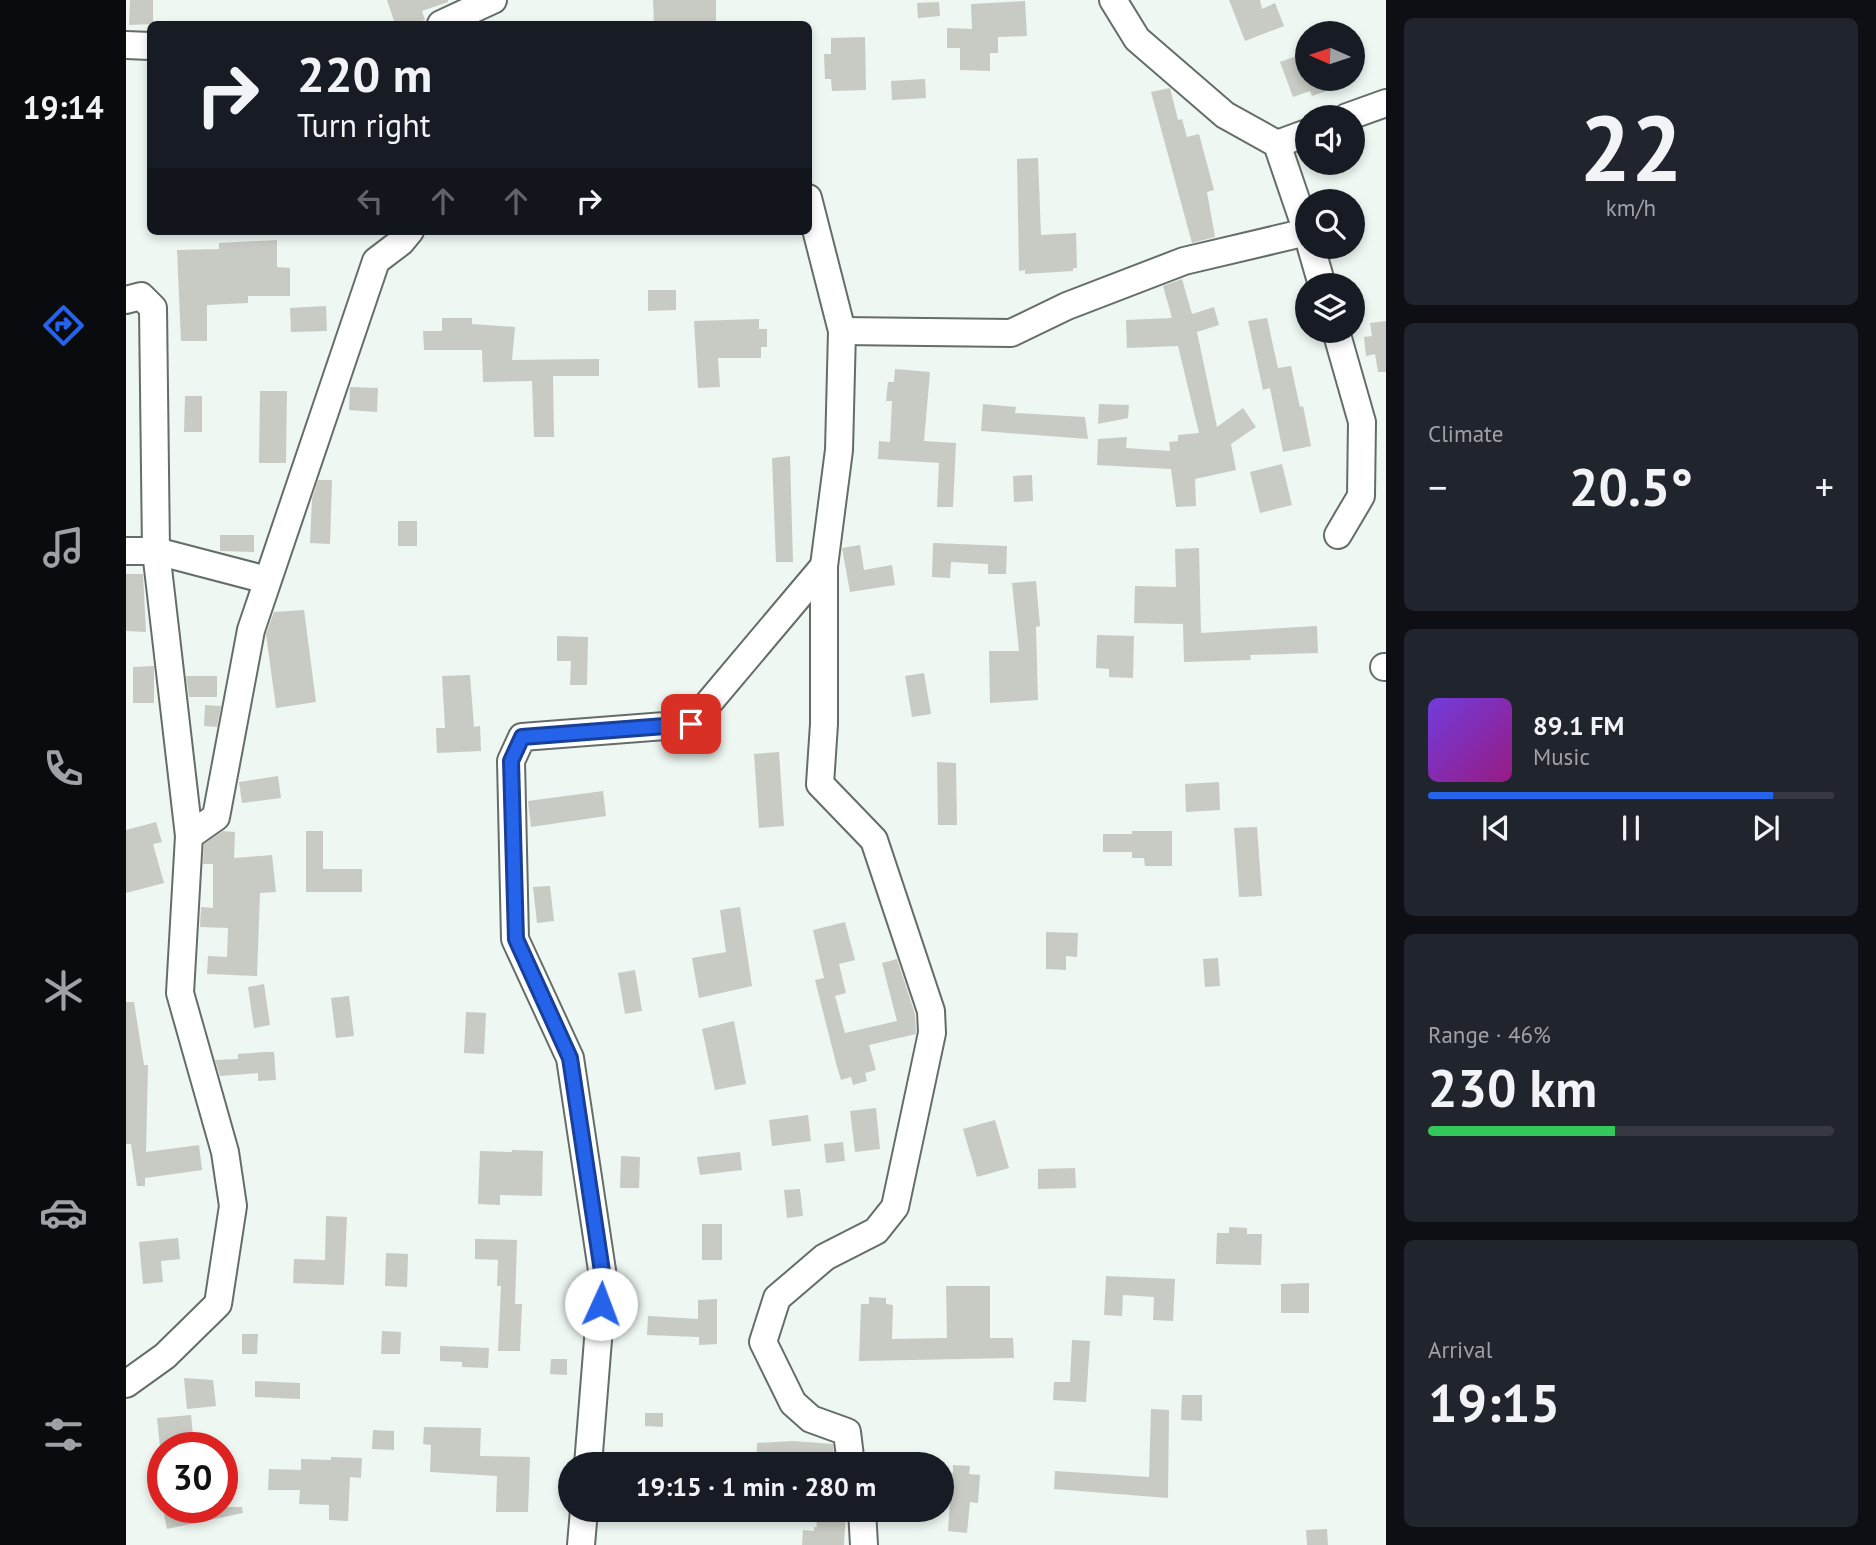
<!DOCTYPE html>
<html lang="en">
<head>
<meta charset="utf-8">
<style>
	:root { --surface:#171b24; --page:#20242c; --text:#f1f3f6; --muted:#9ea1a6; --line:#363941; --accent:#2563eb }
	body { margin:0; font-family:"PT Sans",sans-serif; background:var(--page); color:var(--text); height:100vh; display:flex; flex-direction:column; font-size:26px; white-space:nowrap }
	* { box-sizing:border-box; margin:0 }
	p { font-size:23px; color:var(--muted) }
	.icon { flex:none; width:38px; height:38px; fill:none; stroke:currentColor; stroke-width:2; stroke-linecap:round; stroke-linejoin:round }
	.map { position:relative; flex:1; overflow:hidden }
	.panel { display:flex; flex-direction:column; gap:18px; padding:18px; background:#0d0f14; width:490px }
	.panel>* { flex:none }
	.hud { position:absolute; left:21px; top:21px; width:665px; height:214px; border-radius:10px; box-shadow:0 4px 10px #0003; background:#171b24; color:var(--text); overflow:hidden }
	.needle { width:46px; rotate:273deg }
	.fabs { position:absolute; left:1169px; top:21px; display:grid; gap:14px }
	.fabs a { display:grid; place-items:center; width:70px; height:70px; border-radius:50%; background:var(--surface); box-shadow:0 4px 10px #0003; font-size:35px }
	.speed { position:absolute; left:21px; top:1432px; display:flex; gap:14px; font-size:35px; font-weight:700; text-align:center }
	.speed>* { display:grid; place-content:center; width:91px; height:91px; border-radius:50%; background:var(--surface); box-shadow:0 4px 10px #0003; line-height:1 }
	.speed .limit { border:10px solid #d22; background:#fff; color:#111 }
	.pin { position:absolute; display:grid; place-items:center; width:60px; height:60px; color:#fff; margin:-30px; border-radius:14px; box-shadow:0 4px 10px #0006 }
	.me { position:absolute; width:77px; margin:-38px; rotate:2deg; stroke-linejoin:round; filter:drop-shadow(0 0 5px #0008) }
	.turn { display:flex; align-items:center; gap:24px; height:147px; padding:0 35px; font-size:32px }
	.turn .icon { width:91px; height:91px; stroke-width:2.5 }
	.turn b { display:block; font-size:49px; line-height:60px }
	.lanes { display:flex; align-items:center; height:66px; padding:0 35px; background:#0003; justify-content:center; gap:35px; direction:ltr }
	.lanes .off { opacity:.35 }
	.big { font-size:52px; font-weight:800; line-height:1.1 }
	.panel .tile { flex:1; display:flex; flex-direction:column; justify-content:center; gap:10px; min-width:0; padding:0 24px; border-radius:10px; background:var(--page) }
	.panel .dial { align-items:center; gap:0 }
	.dial b { font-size:91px; line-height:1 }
	.song { display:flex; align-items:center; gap:21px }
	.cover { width:84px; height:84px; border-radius:10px; background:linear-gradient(135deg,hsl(260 70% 55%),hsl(310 70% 35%)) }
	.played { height:7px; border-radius:4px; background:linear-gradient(90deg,var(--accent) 85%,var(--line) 85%) }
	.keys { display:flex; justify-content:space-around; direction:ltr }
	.heat { display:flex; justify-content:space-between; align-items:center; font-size:38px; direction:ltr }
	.charge { height:10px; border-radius:5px; background:linear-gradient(90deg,#34c759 46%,var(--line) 0) }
	.trip { position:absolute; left:432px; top:1452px; width:396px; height:70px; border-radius:35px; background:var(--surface); box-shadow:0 4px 10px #0003; font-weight:800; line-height:70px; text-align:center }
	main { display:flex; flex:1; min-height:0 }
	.tabs { display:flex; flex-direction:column; width:126px; justify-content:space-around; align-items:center; background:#090b0e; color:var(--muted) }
	.tabs .icon { width:49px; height:49px }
	.tabs .active { color:var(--accent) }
	.tabs b { font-size:32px; color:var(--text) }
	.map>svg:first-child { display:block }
	.building { fill:#c7cbc3 }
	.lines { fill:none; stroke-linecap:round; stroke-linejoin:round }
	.minor-casing { stroke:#656d68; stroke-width:30 }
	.minor { stroke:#fff; stroke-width:26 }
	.route-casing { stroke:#184099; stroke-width:18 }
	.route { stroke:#2563eb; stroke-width:12 }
</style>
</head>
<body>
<main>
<nav class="tabs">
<b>19:14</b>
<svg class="icon active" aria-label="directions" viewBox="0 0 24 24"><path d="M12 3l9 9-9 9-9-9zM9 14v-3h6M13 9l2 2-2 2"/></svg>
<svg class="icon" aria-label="music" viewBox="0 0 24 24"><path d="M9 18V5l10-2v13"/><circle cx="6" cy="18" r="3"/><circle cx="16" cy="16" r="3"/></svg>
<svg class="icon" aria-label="phone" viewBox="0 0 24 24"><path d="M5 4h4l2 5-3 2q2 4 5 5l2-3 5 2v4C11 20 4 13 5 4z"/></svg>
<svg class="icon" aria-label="climate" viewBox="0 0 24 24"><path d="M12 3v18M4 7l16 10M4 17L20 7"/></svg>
<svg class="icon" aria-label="car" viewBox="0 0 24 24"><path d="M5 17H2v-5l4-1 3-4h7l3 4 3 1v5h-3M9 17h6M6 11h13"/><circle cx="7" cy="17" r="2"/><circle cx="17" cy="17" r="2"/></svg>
<svg class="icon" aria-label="filters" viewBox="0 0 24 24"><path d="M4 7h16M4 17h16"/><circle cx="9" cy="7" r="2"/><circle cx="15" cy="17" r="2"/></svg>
</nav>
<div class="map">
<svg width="1260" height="1545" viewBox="0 0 1260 1545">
	<rect width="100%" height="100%" fill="#eef7f2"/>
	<!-- building -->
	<g class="building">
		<path d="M 4,0 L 27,0 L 27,24 L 3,25 Z"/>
		<path d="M 261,0 L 322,0 L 322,2 L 296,11 L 299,20 L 285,24 L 269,24 Z"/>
		<path d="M 527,0 L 590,0 L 590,23 L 528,24 Z"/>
		<path d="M 1103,0 L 1134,0 L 1136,9 L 1149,3 L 1158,26 L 1119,41 Z"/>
		<path d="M 899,1 L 901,36 L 872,37 L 872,53 L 864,53 L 864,71 L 834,70 L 834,48 L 821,48 L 821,28 L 846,29 L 845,4 Z"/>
		<path d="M 813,2 L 814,16 L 792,18 L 791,3 Z"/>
		<path d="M 739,37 L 740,90 L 706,91 L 705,79 L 699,79 L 698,54 L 705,54 L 705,38 Z"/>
		<path d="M 1181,52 L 1181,79 L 1230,81 L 1186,96 L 1184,91 L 1167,97 L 1154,62 Z"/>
		<path d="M 799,79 L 800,98 L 766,100 L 765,81 Z"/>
		<path d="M 1044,88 L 1052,120 L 1056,119 L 1061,137 L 1073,134 L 1088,190 L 1081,192 L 1089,237 L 1066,243 L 1025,92 Z"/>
		<path d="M 912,158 L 915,235 L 950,233 L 951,268 L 947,268 L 947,271 L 899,274 L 899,270 L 893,271 L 891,159 Z"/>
		<path d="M 151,240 L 151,267 L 164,268 L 164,296 L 122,296 L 122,303 L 81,305 L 81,341 L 55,341 L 51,250 L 93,249 L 93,243 Z"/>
		<path d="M 1056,279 L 1066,314 L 1088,307 L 1093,325 L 1071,332 L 1091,427 L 1117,408 L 1130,427 L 1105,444 L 1110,470 L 1069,479 L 1070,506 L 1050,507 L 1045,469 L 971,465 L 972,439 L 1001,437 L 1000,448 L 1044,451 L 1043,442 L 1052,441 L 1052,435 L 1073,433 L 1052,346 L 1001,348 L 1000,320 L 1046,318 L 1037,286 Z"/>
		<path d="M 522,290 L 550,290 L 550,310 L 522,311 Z"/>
		<path d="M 200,306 L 201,331 L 165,332 L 164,308 Z"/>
		<path d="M 316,318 L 346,318 L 346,324 L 389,327 L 386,360 L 473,359 L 473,376 L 427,376 L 428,437 L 408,437 L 406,381 L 357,382 L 356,350 L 298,350 L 297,331 L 316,331 Z"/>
		<path d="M 1141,318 L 1152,368 L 1165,366 L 1174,407 L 1177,406 L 1185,446 L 1157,452 L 1144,388 L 1137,390 L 1122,321 Z"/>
		<path d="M 633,319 L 633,329 L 641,329 L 641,347 L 635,347 L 635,358 L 592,358 L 594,387 L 572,388 L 568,321 Z"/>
		<path d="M 1260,321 L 1260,372 L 1252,372 L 1249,354 L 1240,356 L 1238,337 L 1246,336 L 1244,323 Z"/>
		<path d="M 769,369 L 804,372 L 798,441 L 830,443 L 827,507 L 811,507 L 813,463 L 752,459 L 753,441 L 764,442 L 766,401 L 760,401 L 762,382 L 768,382 Z"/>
		<path d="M 224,387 L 252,388 L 251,412 L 223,410 Z"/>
		<path d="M 134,391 L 161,391 L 160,463 L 133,463 Z"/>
		<path d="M 59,396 L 76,396 L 76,432 L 58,432 Z"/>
		<path d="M 857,404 L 890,407 L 889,413 L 959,417 L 962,439 L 855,431 Z"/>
		<path d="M 973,404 L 1003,405 L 1002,418 L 972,424 Z"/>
		<path d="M 664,456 L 667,562 L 650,562 L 646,458 Z"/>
		<path d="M 1156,464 L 1166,505 L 1134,513 L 1124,472 Z"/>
		<path d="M 906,475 L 907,501 L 888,502 L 887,476 Z"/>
		<path d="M 192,480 L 206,480 L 204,544 L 184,543 L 186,499 Z"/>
		<rect x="272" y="521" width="19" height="25"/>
		<path d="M 94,535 L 128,535 L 128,552 L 94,551 Z"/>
		<path d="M 807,543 L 881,546 L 880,574 L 862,574 L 862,564 L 825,562 L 824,578 L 806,577 Z"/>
		<path d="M 734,545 L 738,570 L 766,565 L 769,585 L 724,592 L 716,548 Z"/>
		<path d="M 1073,548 L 1075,633 L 1191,626 L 1192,653 L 1124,655 L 1125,660 L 1058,662 L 1057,624 L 1008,623 L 1009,586 L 1050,587 L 1049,549 Z"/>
		<path d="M 0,574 L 17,574 L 20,632 L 0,631 Z"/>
		<path d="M 910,581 L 914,626 L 910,627 L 912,700 L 864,703 L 863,651 L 893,651 L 886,583 Z"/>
		<path d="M 178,610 L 190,702 L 150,708 L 140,634 L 148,612 Z"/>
		<path d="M 971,635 L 1008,636 L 1007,678 L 983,677 L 983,669 L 970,668 Z"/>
		<path d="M 431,636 L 462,637 L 461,685 L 444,685 L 445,661 L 431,661 Z"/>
		<path d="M 28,666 L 28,703 L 7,703 L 7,667 Z"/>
		<path d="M 798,673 L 805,714 L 786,717 L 779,676 Z"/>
		<path d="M 344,675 L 348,727 L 354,726 L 355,751 L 311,753 L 310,728 L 319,728 L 316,676 Z"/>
		<path d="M 60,676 L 91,676 L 91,697 L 63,697 Z"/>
		<path d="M 79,705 L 95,706 L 91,727 L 78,726 Z"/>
		<path d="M 653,752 L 658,826 L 633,828 L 628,754 Z"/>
		<path d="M 811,762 L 830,763 L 831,825 L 812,825 Z"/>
		<path d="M 152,776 L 155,798 L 116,803 L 113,782 Z"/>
		<path d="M 1093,782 L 1094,810 L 1060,812 L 1059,784 Z"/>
		<path d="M 477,791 L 480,816 L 405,827 L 402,801 Z"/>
		<path d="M 30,822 L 36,842 L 27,844 L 38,883 L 0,893 L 0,830 Z"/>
		<path d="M 1131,827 L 1136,896 L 1113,897 L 1108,828 Z"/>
		<path d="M 97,831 L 109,832 L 108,858 L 146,855 L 150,892 L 134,893 L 131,976 L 81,974 L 82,956 L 101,957 L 102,928 L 74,927 L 75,907 L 87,908 L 87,864 L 77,864 L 78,844 Z"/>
		<path d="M 180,831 L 197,831 L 197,869 L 236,869 L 236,892 L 180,892 Z"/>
		<path d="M 1006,831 L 1046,831 L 1046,866 L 1019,866 L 1018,858 L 1006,858 L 1006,852 L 977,852 L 977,834 L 1006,834 Z"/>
		<path d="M 424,886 L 428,921 L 411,923 L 407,887 Z"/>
		<path d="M 614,907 L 626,986 L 573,998 L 566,958 L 600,952 L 594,910 Z"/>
		<path d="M 719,922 L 729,960 L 713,964 L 720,993 L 709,996 L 719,1033 L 771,1021 L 756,963 L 771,959 L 789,1014 L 790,1034 L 743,1045 L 750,1070 L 739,1073 L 741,1081 L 727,1085 L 725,1077 L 715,1080 L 710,1063 L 689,980 L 698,978 L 687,930 Z"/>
		<path d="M 920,932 L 952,933 L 951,957 L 940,956 L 940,970 L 920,969 Z"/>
		<path d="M 1092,958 L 1094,986 L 1079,987 L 1077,959 Z"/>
		<path d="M 509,970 L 516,1011 L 499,1014 L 492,973 Z"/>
		<path d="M 138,984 L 144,1025 L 128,1028 L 122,987 Z"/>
		<path d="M 223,996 L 228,1036 L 210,1038 L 205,998 Z"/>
		<path d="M 0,1002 L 8,1002 L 18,1065 L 22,1065 L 20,1152 L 73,1145 L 76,1170 L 19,1178 L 19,1186 L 11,1186 L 5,1144 L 0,1144 Z"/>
		<path d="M 340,1012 L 360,1013 L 358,1054 L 338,1053 Z"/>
		<path d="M 608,1021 L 620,1084 L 589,1090 L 576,1029 Z"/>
		<path d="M 140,1052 L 148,1052 L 150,1080 L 132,1081 L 132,1073 L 94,1076 L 89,1060 L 112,1059 L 112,1054 Z"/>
		<path d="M 750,1108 L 754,1149 L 729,1152 L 724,1111 Z"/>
		<path d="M 682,1115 L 685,1141 L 646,1146 L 643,1120 Z"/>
		<path d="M 869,1120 L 883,1168 L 851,1177 L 837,1129 Z"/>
		<path d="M 717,1142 L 719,1161 L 700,1163 L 698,1144 Z"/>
		<path d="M 386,1150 L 417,1151 L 416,1196 L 374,1195 L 374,1205 L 352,1204 L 354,1151 L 386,1152 Z"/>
		<path d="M 614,1152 L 616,1170 L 574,1175 L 571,1157 Z"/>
		<path d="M 495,1156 L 514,1157 L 513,1188 L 494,1188 Z"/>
		<path d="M 949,1168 L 950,1188 L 912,1189 L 912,1169 Z"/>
		<path d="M 674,1189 L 677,1216 L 661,1218 L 658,1190 Z"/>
		<path d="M 200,1216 L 221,1217 L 218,1285 L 167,1283 L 168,1259 L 199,1260 Z"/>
		<rect x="576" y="1224" width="20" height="36"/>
		<path d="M 1103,1227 L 1121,1228 L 1121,1234 L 1136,1234 L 1135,1265 L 1090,1264 L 1091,1233 L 1103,1233 Z"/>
		<path d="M 52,1238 L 54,1259 L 35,1261 L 37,1282 L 17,1284 L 13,1242 Z"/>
		<path d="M 349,1239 L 391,1240 L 389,1304 L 396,1304 L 394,1351 L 372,1351 L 375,1286 L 371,1286 L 372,1260 L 349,1259 Z"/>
		<path d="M 260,1253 L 282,1254 L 281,1287 L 259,1286 Z"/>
		<path d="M 980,1276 L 1049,1279 L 1047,1321 L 1027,1320 L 1028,1297 L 997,1295 L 996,1316 L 978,1315 Z"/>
		<path d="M 1183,1283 L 1183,1313 L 1155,1313 L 1155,1284 Z"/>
		<path d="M 820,1286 L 864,1286 L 864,1338 L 887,1338 L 888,1358 L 733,1361 L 735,1304 L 743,1304 L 743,1297 L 760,1298 L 760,1304 L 767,1305 L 766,1339 L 821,1338 Z"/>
		<path d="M 591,1299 L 591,1344 L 573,1345 L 573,1337 L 521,1335 L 522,1316 L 572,1319 L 572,1300 Z"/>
		<path d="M 256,1331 L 275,1332 L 274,1354 L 255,1354 Z"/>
		<path d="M 116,1334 L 132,1334 L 131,1354 L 116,1354 Z"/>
		<path d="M 946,1340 L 964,1341 L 960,1402 L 927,1400 L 928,1382 L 944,1382 Z"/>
		<path d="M 314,1346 L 363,1348 L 362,1368 L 336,1367 L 336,1362 L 314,1361 Z"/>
		<path d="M 425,1359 L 441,1359 L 441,1375 L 424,1374 Z"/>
		<path d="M 58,1378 L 87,1380 L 90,1406 L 61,1409 Z"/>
		<path d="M 129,1381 L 174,1383 L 174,1399 L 129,1397 Z"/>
		<path d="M 1056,1395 L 1076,1395 L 1076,1421 L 1055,1420 Z"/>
		<path d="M 1025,1409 L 1043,1410 L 1042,1498 L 928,1489 L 929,1471 L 1023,1477 Z"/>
		<path d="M 519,1413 L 537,1413 L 537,1427 L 519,1426 Z"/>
		<path d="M 65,1415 L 68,1447 L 34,1447 L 31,1418 Z"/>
		<path d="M 298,1427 L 355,1428 L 354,1456 L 404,1457 L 402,1512 L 370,1512 L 371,1476 L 304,1472 L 305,1445 L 297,1444 Z"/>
		<path d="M 247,1430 L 268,1431 L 268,1450 L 246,1449 Z"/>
		<path d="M 667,1441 L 707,1444 L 708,1461 L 686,1460 L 685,1465 L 630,1465 L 631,1443 Z"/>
		<path d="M 205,1457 L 236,1458 L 235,1478 L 224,1477 L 222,1521 L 203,1520 L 203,1505 L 173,1504 L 174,1490 L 142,1490 L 143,1469 L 175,1470 L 175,1459 L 205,1460 Z"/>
		<path d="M 827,1465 L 844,1466 L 843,1474 L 854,1475 L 852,1503 L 844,1502 L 841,1533 L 822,1531 L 824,1501 L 816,1500 L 819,1472 L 827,1473 Z"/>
		<path d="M 72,1507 L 116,1507 L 117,1513 L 41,1529 L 38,1514 Z"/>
		<path d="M 689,1510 L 720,1510 L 718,1545 L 676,1545 L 677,1530 L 688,1531 L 688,1527 L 691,1527 Z"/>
		<path d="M 1201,1529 L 1202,1545 L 1181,1545 L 1180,1530 Z"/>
	</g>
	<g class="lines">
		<defs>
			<g id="minor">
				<path d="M 315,24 L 367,0"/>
				<path d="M 0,45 L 24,46"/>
				<path d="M 1221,117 L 1260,103"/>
				<path d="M 1151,144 L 1181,133"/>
				<path d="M 682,198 L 716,331 L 713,450 L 698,566 L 698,724 L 694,784 L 748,840 L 805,1011 L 806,1033 L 769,1207 L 750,1231 L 699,1257 L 651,1298 L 637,1342 L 667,1403 L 685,1419 L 721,1432 L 725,1465"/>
				<path d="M 1185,247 L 1196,285"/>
				<path d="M 0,300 L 15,296 L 27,308 L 30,551 L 63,836"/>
				<path d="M 716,331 L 885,333 L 941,306 L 1058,261 L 1181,232 L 1151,144 L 1099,115 L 1011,39 L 987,0"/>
				<path d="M 1210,331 L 1236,422 L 1235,496 L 1212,535"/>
				<path d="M 0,551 L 30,551 L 141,580"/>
				<path d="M 1258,667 L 1260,667"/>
				<path d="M 0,1384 L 39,1356 L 92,1304 L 107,1206 L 99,1152 L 54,993 L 63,836 L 90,817 L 125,630 L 250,261 L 275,242 L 284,231"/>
				<path d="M 462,1465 L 477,1277 L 444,1058 L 389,939 L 385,761 L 396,737 L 565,724 L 698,566"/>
				<path d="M 736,1510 L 738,1545"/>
				<path d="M 455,1545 L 458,1510"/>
			</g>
		</defs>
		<!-- minor casing -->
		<use href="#minor" class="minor-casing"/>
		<!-- minor -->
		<use href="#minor" class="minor"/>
	</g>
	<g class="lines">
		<defs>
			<path id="route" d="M 475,1304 L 477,1278 L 444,1058 L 390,939 L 385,761 L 396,737 L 565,724"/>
		</defs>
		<!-- route casing -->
		<use href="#route" class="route-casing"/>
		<!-- route -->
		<use href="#route" class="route"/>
	</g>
</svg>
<div class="fabs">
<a><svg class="needle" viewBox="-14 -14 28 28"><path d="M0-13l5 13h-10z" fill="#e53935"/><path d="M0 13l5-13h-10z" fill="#9ea1a6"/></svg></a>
<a><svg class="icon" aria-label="sound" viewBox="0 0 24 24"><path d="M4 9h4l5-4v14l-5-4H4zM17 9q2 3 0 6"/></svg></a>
<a><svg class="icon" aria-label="search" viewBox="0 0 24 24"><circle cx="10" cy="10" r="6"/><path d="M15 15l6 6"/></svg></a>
<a><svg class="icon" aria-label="layers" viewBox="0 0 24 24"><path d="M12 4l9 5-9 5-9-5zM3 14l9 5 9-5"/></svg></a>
</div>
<div class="speed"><div class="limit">30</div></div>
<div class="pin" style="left:565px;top:724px;background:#d93025"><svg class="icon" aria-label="arrive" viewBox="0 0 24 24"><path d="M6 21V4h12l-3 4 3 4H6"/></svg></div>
<svg class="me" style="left:475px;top:1304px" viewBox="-20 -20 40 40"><circle r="19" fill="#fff"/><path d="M0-13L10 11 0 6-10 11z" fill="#2563eb"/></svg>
<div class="trip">19:15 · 1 min · 280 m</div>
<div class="hud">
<div class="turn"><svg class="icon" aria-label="right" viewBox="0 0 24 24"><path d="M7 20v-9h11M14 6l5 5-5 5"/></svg><div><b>220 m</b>Turn right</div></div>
<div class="lanes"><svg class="icon off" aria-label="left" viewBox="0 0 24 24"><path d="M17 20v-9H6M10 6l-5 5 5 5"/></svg><svg class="icon off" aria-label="ahead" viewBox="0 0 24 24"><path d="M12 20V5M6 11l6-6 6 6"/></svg><svg class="icon off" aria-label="ahead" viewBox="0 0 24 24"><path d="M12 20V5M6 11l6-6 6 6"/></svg><svg class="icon" aria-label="right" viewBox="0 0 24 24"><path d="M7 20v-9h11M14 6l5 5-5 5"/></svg></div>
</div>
</div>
<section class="panel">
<div class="tile dial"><b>22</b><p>km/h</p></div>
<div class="tile"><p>Climate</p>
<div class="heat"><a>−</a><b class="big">20.5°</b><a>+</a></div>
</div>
<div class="tile">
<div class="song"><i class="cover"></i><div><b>89.1 FM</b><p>Music</p></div></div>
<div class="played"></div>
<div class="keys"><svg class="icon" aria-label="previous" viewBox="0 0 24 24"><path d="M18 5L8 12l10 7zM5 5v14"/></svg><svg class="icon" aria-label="pause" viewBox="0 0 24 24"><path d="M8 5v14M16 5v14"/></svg><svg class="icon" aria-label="next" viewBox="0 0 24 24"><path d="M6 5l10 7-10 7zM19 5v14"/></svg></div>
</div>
<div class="tile"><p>Range · 46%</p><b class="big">230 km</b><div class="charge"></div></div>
<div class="tile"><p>Arrival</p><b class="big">19:15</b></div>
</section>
</main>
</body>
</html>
